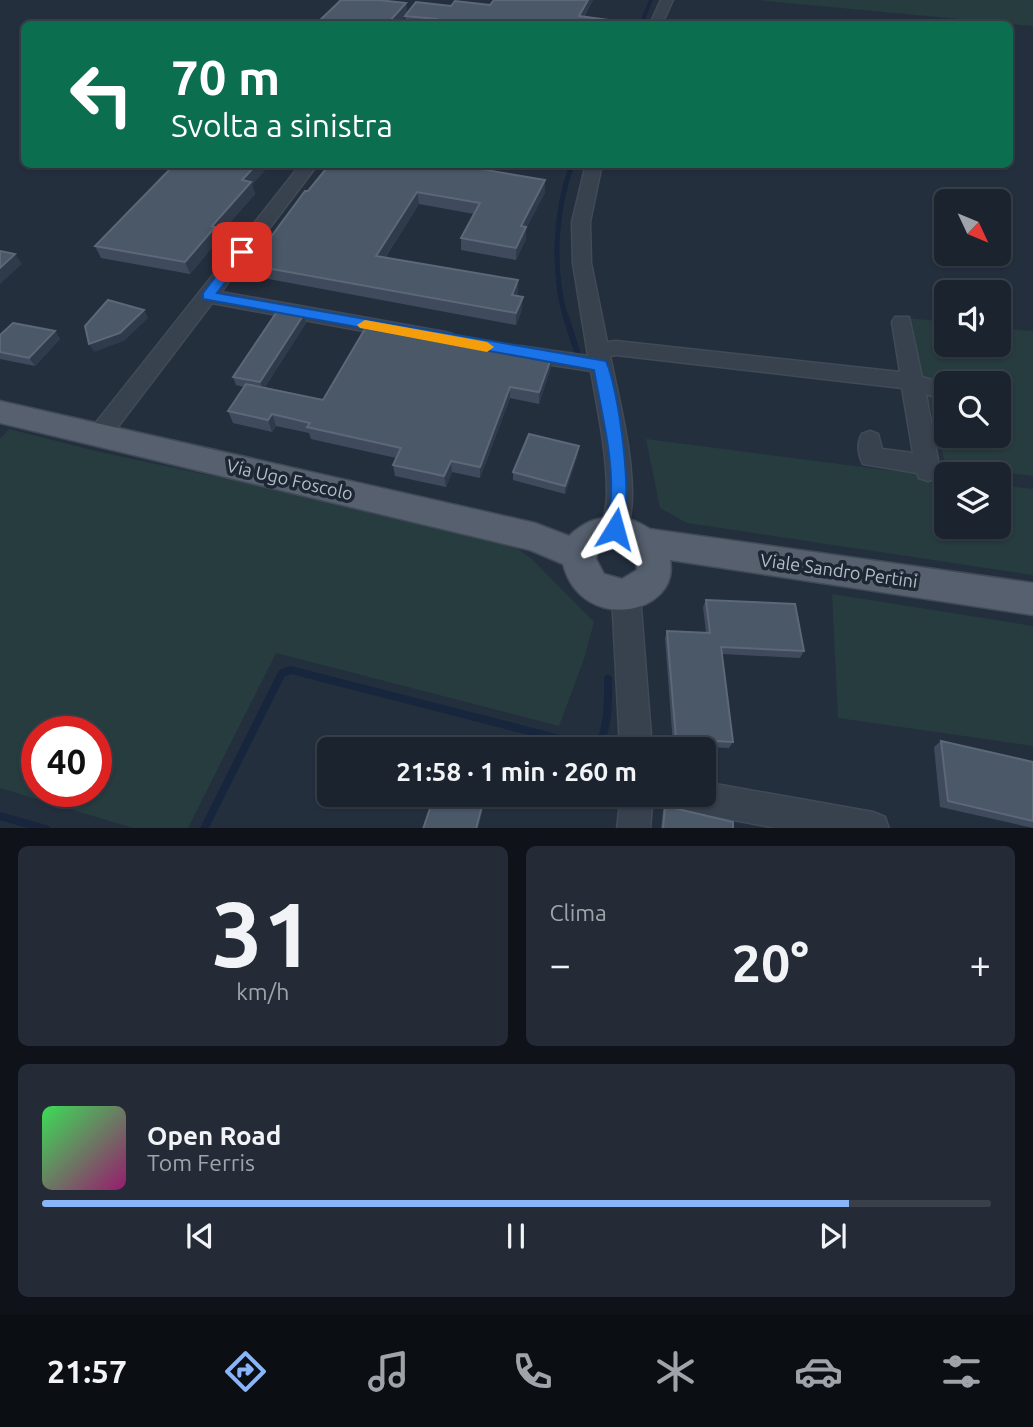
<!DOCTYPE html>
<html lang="it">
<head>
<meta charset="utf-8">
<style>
	:root { --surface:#1b232e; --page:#242b36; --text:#f1f3f6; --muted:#a0a4aa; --line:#39404a; --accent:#8ab4f8 }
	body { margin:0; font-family:Ubuntu,sans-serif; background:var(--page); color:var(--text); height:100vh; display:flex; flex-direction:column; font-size:26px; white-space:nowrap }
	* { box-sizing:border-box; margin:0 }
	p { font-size:23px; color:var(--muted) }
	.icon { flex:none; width:38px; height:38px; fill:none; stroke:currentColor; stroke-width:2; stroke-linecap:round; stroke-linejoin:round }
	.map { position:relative; height:828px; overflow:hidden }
	.panel { display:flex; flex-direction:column; gap:18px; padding:18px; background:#0f1319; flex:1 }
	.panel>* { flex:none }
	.guide { position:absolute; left:21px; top:21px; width:992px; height:147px; border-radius:10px; box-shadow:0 2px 5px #0004,0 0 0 2px var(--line); background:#0b6e4f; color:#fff; overflow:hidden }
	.needle { width:46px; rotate:134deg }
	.fabs { position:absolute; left:934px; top:189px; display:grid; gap:14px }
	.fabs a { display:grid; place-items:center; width:77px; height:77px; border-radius:10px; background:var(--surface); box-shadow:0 2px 5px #0004,0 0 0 2px var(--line); font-size:35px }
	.speed { position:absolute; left:21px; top:716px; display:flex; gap:14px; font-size:35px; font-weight:700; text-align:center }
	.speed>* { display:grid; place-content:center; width:91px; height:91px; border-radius:50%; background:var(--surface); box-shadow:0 2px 5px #0004,0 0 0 2px var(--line); line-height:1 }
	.speed .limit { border:10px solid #d22; background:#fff; color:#111 }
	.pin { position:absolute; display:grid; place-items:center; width:60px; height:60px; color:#fff; margin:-30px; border-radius:14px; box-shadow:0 4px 10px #0006 }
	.me { position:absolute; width:77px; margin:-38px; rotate:8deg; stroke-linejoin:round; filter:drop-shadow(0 0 5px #0008) }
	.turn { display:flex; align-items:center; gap:24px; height:147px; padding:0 35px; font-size:32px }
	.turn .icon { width:91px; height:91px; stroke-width:2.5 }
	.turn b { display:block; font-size:49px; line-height:60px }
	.big { font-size:52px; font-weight:600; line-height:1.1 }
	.panel .tile { flex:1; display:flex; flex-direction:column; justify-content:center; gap:10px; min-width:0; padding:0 24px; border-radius:10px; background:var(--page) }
	.panel .dial { align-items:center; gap:0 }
	.dial b { font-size:91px; line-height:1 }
	.song { display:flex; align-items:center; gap:21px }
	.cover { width:84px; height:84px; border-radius:10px; background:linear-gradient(135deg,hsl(130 70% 55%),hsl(320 70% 35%)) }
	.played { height:7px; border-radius:4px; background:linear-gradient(90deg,var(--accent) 85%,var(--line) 85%) }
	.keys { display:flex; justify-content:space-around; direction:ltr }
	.heat { display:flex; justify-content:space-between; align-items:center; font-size:38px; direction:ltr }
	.panel .tiles { flex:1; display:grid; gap:18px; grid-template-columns:1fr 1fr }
	.tile:last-child { grid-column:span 2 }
	.trip { position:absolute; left:317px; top:737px; width:399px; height:70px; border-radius:10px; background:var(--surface); box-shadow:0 2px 5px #0004,0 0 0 2px var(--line); font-weight:600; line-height:70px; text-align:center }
	.tab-bar { display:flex; height:112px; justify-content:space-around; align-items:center; background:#0b0e12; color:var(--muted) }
	.tab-bar .icon { width:49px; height:49px }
	.tab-bar .current { color:var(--accent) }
	.tab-bar b { font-size:32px; color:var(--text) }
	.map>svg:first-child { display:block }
	.green { fill:#263c3f; fill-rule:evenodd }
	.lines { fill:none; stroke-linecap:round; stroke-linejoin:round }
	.stream-far3 { stroke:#17263c; stroke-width:3.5 }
	.stream-far2 { stroke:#17263c; stroke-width:5 }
	.stream-far1 { stroke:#17263c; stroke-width:6 }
	.stream { stroke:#17263c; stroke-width:8 }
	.minor-casing { stroke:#414a57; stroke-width:3 }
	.major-casing { stroke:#414a57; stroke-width:3 }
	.minor { fill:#38414e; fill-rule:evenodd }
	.major { fill:#56606e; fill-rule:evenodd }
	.wall { fill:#3f4b5c }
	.shaded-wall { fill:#2f3b4b }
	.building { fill:#4b5868; stroke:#5c6777; stroke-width:2 }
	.route { fill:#1a73e8; stroke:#114b97; stroke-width:2 }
	.slow { fill:#f59e0b }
	.labels { text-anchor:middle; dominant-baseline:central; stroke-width:7; stroke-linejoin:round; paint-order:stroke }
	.street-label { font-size:18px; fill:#b4bcc9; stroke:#1d2633 }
</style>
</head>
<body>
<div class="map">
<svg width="1033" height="829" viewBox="0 0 1033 829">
	<rect width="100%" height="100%" fill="#242f3e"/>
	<!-- green -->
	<g class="green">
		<path d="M 758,0 L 1033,0 L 1033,26 L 766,1 Z"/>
		<path d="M 907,318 L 947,322 L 947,345 L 999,345 L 999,328 L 1033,331 L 1033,476 L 946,466 ZM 947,383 L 999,383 L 999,436 L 947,436 Z"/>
		<path d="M 9,429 L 100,452 L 503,538 L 533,560 L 594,622 L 584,659 L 559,726 L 276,653 L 188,828 L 133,828 L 0,788 L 0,439 ZM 37,732 L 96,732 L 96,791 L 37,791 Z"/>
		<path d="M 646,439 L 947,478 L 947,527 L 999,527 L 999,485 L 1033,489 L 1033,575 L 687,523 L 660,508 Z"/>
		<path d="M 832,594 L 1033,626 L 1033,746 L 838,718 Z"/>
	</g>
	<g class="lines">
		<!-- stream-far3 -->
		<path class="stream-far3" d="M 641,24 L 651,0"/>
		<!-- stream-far2 -->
		<path class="stream-far2" d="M 565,316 C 552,267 555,212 572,164"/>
		<!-- stream-far1 -->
		<path class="stream-far1" d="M 565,314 L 579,358"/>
		<!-- stream -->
		<g class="stream">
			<path d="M 0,816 L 46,829"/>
			<path d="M 204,829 L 282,673 L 291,670 L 587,746 L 600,742 C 609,722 608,701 608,679"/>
		</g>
		<defs>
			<g id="minor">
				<path d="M 661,0 L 673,0 L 662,24 L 650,24 Z"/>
				<path d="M 301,164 L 318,164 L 221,292 L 445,332 L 452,334 L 455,339 L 452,344 L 445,346 L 212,303 L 107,441 L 99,444 L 91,441 L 87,435 L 91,429 Z"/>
				<path d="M 586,164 L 602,164 L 590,222 L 591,263 L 607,342 L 616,341 L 900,372 L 892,322 L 895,317 L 909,317 L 922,377 L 940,382 L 943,388 L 940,394 L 932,396 L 926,394 L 940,471 L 937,478 L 928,481 L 919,478 L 917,473 L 863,464 C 858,454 857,443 862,434 L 870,431 L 878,434 L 882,449 L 913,453 L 902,388 L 616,355 L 610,356 C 619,402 645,495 624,537 L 615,540 L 606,537 C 599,523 608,508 607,493 C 607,452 598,411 591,371 L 520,360 L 512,358 L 509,353 L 512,348 L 520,346 L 588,356 L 573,263 L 572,222 Z"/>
				<path d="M 626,583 L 636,586 L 640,595 L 652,749 L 620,749 L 612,595 L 616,586 Z"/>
				<path d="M 704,782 L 873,812 L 885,817 L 889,829 L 781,829 L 681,810 L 670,805 L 665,794 L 704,794 Z"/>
				<path d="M 621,794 L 653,794 L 650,829 L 617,829 Z"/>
			</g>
			<path id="major" d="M 0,401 L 535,523 L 569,536 C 592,513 623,511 650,529 L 1033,583 L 1033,615 L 670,560 C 681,615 581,635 563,564 L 530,550 L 0,423 ZM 616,543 C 627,550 637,556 637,570 L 622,579 L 604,574 L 596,559 C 598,548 606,545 616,543 Z"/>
		</defs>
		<!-- minor casing -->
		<use href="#minor" class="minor-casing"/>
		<!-- major casing -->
		<use href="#major" class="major-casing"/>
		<!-- minor -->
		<use href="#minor" class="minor"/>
		<!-- major -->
		<use href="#major" class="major"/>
	</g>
	<!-- wall -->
	<g class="wall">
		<path d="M 341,0 L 378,0 L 406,3 L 407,13 L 416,2 L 451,6 L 455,1 L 490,5 L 494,0 L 593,0 L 584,17 L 624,22 L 624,24 L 406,24 L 405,16 L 397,24 L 295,24 L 299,21 L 317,23 Z"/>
		<path d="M 252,185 L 255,194 L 218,236 L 219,239 L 190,274 L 101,258 L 95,246 Z"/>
		<path d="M 305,191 L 545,192 L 526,229 L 526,239 L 516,260 L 461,250 L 461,238 L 474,214 L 419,204 L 385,258 L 518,280 L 518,292 L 516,296 L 522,309 L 516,325 L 253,276 L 250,265 Z"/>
		<path d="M 304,314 L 306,323 L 265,387 L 323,400 L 551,367 L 539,404 L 510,398 L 480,478 L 452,472 L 446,487 L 395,476 L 393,465 L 396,458 L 311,439 L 309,433 L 276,426 L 272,432 L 233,423 L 228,411 L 244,387 L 236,385 L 233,377 Z"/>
		<path d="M 55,331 L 60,339 L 35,366 L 0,359 L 0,335 Z"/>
		<path d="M 578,454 L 565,494 L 513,480 L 513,472 Z"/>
		<path d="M 706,600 L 804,651 L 800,658 L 722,654 L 733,742 L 729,748 L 673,745 L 665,638 L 667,631 L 706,633 L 703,607 Z"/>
		<path d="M 941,741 L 1033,762 L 1033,828 L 940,807 L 934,747 Z"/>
		<path d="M 665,806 L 733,829 L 661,829 L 663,811 Z"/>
	</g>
	<!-- shaded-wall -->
	<g class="shaded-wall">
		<path d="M 588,0 L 593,0 L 579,24 L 579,16 Z"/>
		<path d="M 406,3 L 407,13 L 397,24 L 387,24 Z"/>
		<path d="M 257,164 L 271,164 L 252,185 L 255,194 L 218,236 L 219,239 L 190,274 L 185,262 L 212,226 L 242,180 Z"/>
		<path d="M 545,180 L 545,192 L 526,229 L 526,239 L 516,260 L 516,248 L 521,226 Z"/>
		<path d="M 417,192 L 419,204 L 378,268 L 376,256 Z"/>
		<path d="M 15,254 L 22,264 L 0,284 L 0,268 Z"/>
		<path d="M 518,280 L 518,292 L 512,307 L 512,295 Z"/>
		<path d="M 523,297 L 522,309 L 516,325 L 516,313 Z"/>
		<path d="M 144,310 L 148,318 L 124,341 L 94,352 L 89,344 Z"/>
		<path d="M 304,314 L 306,323 L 263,390 L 260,382 Z"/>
		<path d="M 55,331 L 60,339 L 35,366 L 29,358 Z"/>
		<path d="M 552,356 L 551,367 L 539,404 L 539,392 Z"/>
		<path d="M 510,387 L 510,398 L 480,478 L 480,467 Z"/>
		<path d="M 272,414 L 276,426 L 272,432 L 268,420 Z"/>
		<path d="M 579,446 L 578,454 L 565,494 L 565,486 Z"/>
		<path d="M 451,461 L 452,472 L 446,487 L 444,476 Z"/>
		<path d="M 485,794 L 487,794 L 478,829 L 476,829 Z"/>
	</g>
	<!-- building -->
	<g class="building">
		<path d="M 341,0 L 378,0 L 406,3 L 387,24 L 295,24 L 299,21 L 317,23 Z"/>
		<path d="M 494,0 L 588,0 L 579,16 L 624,22 L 623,24 L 433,24 L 437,19 L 405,16 L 416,2 L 451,6 L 455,1 L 490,5 Z"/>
		<path d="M 175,164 L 257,164 L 242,180 L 251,182 L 212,226 L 215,227 L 185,262 L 95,246 Z"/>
		<path d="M 330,164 L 450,164 L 545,180 L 521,226 L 526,227 L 516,248 L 461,238 L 480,203 L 417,192 L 376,256 L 518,280 L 512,295 L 523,297 L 516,313 L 250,265 L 305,191 L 308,191 Z"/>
		<path d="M 0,251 L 15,254 L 0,268 Z"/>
		<path d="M 108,300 L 144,310 L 120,333 L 89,344 L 85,326 Z"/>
		<path d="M 278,310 L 304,314 L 260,382 L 233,377 Z"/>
		<path d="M 13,323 L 55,331 L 29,358 L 0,352 L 0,335 Z"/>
		<path d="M 366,327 L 415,336 L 417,331 L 552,356 L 539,392 L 510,387 L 480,467 L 451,461 L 444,476 L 393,465 L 401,448 L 307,427 L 310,423 L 272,414 L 268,420 L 228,411 L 246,384 L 323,400 Z"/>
		<path d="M 529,434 L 579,446 L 565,486 L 513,472 Z"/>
		<path d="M 706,600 L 795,604 L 804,651 L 721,647 L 733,742 L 676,739 L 667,631 L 710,633 Z"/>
		<path d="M 941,741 L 1033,762 L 1033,821 L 948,801 Z"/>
		<path d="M 451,744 L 470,749 L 450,749 Z"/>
		<path d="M 435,794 L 485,794 L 476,829 L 423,829 Z"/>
		<path d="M 665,806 L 733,822 L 733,829 L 663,829 Z"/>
	</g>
	<!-- route -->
	<path class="route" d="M 242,248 L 248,252 L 217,293 L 606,361 C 619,389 635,507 621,535 L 615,537 L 609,535 C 603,523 610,509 611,497 C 613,455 601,411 594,370 L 203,299 L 203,293 L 237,249 Z"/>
	<!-- slow -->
	<path class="slow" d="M 365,320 L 487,342 L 494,347 L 487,352 L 360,328 L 357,325 Z"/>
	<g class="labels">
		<!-- street labels -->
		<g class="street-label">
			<text transform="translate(290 479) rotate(13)">Via Ugo Foscolo</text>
			<text transform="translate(839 570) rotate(8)">Viale Sandro Pertini</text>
		</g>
	</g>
</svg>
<div class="fabs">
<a><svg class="needle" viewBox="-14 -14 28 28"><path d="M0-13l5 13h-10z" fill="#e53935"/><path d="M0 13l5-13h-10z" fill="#a0a4aa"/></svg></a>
<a><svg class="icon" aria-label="sound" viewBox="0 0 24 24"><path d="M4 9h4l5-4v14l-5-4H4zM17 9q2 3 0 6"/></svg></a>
<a><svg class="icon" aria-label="search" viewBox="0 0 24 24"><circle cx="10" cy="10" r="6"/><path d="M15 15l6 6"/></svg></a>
<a><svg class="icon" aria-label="layers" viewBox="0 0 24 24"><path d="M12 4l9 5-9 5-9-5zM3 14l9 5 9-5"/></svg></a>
</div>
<div class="speed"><div class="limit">40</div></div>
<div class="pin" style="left:242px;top:252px;background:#d93025"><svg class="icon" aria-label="arrive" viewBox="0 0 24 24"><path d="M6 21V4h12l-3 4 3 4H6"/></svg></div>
<svg class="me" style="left:615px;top:529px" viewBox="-20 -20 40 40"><path d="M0-17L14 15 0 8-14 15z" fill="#1a73e8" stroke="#fff" stroke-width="4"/></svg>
<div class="trip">21:58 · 1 min · 260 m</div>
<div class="guide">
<div class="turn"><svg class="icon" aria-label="left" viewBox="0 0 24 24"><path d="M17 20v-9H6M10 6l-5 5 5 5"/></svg><div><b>70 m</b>Svolta a sinistra</div></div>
</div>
</div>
<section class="panel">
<div class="tiles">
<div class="tile dial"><b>31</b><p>km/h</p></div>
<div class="tile"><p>Clima</p>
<div class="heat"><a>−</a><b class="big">20°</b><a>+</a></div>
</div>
<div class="tile">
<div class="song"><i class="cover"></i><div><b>Open Road</b><p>Tom Ferris</p></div></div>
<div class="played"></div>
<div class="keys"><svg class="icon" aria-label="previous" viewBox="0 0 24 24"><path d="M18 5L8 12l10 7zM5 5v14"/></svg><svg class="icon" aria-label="pause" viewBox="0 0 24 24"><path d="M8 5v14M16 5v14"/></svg><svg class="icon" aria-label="next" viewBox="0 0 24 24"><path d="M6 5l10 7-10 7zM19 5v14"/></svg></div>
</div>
</div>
</section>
<nav class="tab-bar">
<b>21:57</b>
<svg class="icon current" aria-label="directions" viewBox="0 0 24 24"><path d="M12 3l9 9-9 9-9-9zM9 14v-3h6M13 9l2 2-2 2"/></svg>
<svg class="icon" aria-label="music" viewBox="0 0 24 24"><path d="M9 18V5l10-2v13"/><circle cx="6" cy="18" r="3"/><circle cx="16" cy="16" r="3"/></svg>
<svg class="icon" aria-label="phone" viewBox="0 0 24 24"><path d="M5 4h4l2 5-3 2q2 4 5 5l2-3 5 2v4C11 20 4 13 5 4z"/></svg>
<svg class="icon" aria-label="climate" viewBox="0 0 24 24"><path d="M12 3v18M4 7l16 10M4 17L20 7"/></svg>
<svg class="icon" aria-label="car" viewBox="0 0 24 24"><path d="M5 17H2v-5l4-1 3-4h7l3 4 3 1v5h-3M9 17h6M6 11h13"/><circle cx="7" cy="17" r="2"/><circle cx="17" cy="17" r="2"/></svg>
<svg class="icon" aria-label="filters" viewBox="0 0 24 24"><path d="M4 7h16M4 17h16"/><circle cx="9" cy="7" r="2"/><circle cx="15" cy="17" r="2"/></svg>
</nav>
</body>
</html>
